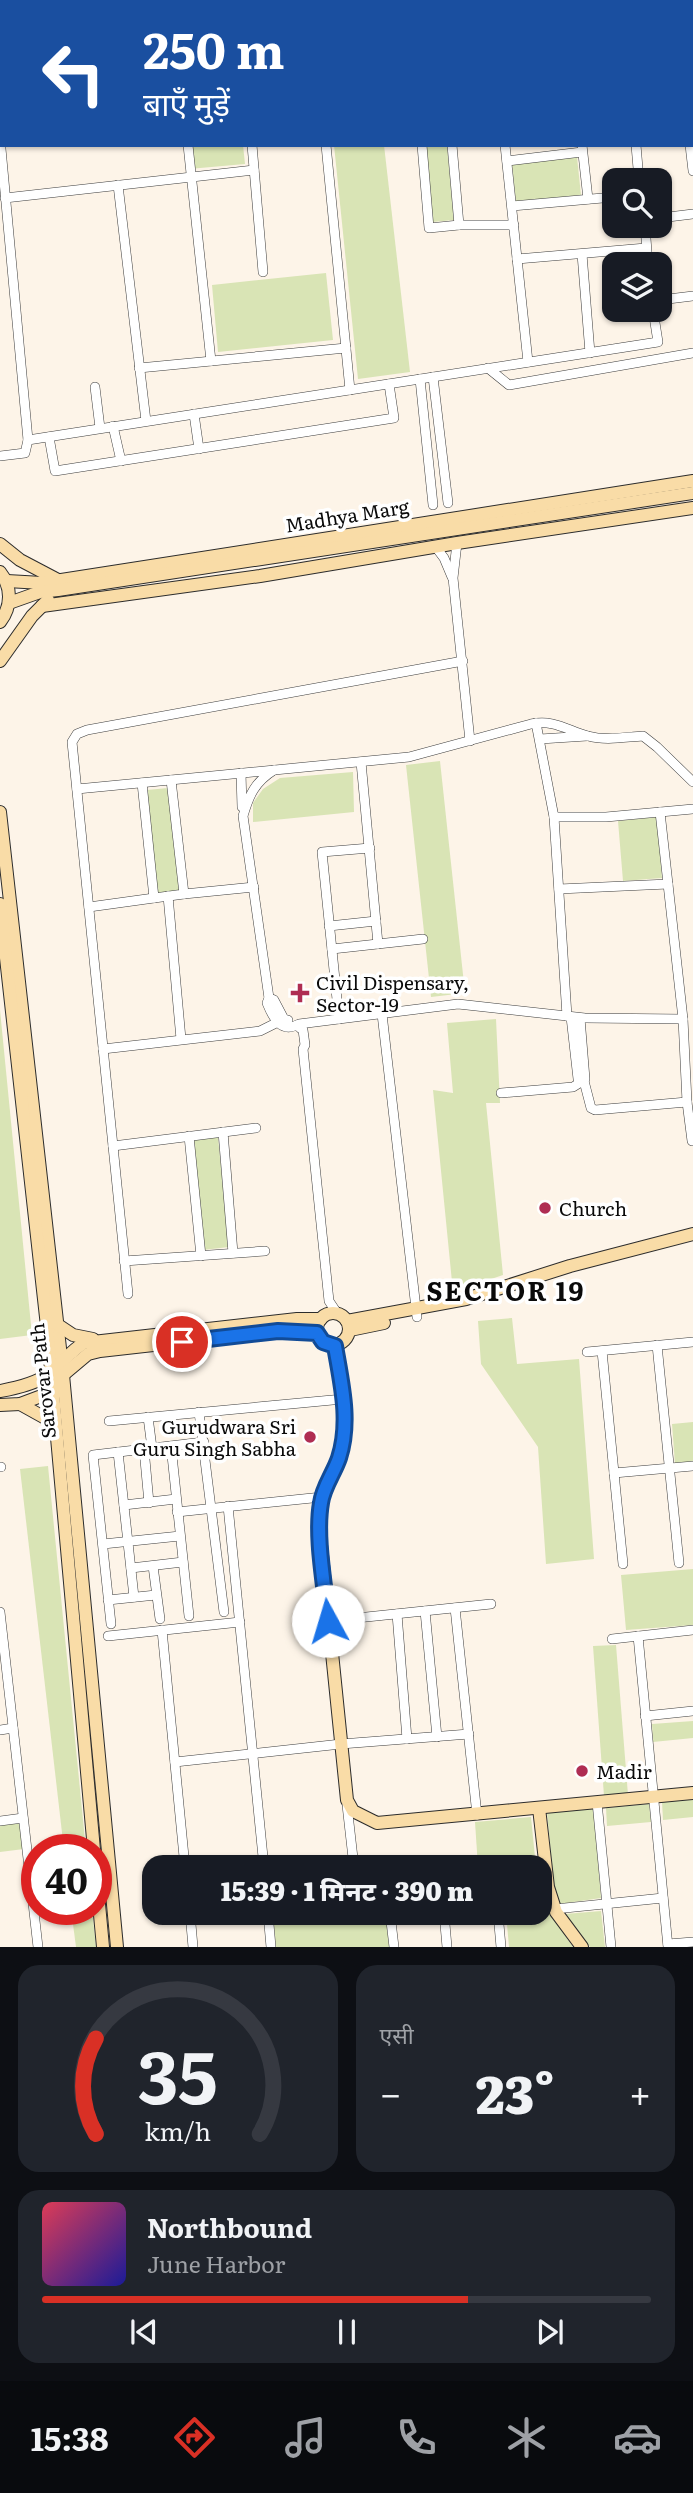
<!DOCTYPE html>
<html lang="hi">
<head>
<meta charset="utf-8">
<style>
	:root { --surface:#171b24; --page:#20242c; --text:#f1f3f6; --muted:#9ea1a6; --line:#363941; --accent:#d93025 }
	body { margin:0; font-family:Literata,"Noto Sans Devanagari",serif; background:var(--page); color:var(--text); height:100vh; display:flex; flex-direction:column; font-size:26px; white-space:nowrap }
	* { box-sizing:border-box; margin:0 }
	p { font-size:23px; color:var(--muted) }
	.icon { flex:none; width:38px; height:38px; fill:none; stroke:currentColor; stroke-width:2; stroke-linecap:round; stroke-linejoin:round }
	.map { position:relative; height:1947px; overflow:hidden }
	.drawer { display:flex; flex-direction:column; gap:18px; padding:18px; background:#0d0f14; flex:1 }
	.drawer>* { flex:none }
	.guide { position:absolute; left:0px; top:0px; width:693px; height:147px; box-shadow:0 2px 5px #0004; background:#1a4fa0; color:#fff; overflow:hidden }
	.tools { position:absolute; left:602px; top:168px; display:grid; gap:14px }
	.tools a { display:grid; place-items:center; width:70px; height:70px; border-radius:14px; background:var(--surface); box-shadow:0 2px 5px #0004; font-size:35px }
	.speed { position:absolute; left:21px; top:1834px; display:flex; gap:14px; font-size:35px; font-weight:700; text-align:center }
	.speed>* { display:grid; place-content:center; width:91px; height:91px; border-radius:50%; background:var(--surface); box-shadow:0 2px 5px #0004; line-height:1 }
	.speed .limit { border:10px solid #d22; background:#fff; color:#111 }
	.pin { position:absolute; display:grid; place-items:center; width:60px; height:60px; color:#fff; margin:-30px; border:4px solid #fff; border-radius:50%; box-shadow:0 2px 7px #0007 }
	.me { position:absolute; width:77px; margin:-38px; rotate:354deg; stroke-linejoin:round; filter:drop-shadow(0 0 5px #0008) }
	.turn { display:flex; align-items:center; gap:24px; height:147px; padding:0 28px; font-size:32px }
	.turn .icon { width:91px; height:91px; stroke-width:2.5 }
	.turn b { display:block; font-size:49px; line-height:60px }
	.big { font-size:52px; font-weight:800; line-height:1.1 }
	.drawer .widget { flex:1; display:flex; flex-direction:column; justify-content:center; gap:10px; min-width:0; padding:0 24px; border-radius:21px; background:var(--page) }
	.drawer .dial { align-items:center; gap:0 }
	.dial svg { height:182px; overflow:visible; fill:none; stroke:var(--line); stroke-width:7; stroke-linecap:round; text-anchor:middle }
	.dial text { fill:var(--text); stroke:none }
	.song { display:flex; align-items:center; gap:21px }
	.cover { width:84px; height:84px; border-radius:10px; background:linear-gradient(135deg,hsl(350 70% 55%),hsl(240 70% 35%)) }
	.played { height:7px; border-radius:4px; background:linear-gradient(90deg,var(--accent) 70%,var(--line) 70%) }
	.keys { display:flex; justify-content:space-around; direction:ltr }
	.heat { display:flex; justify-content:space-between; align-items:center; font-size:38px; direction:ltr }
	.drawer .tiles { flex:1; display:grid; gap:18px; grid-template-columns:1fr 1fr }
	.widget:last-child { grid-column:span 2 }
	.trip { position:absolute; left:142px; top:1855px; width:410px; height:70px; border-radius:21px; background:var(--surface); box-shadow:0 2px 5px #0004; font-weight:800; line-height:70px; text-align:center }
	.menu { display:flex; height:112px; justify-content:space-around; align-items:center; background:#090b0e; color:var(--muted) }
	.menu .icon { width:49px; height:49px }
	.menu .active { color:var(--accent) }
	.menu b { font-size:32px; color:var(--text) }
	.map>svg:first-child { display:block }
	.green { fill:#d9e4b5 }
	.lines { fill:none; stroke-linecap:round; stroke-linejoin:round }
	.street-casing { stroke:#3d3d3d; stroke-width:10 }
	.secondary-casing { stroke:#2c2c2c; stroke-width:14 }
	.street { stroke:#fff; stroke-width:9 }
	.secondary { stroke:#f9dca7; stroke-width:12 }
	.route-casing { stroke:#114b97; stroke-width:18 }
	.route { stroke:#1a73e8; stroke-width:12 }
	.poi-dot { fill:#af2d53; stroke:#fff; stroke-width:2.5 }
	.labels { text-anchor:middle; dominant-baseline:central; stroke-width:7; stroke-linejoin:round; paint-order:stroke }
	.street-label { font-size:19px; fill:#0a0a0a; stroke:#fff }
	.poi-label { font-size:19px; fill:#0a0a0a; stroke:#fff; text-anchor:start }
	.district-label { font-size:26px; font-weight:bold; letter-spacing:2px; fill:#0a0a0a; stroke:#fff }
</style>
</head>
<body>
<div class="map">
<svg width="693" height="1947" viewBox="0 0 693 1947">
	<rect width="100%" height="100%" fill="#fdf4e8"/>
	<!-- green -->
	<g class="green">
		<path d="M 187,145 L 243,145 L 245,164 L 189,169 Z"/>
		<path d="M 334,145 L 384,145 L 410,372 L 358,379 Z"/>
		<path d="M 425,145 L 447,145 L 454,220 L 432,222 Z"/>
		<path d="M 577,157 L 581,195 L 516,202 L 512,164 Z"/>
		<path d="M 326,273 L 333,340 L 218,352 L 212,285 Z"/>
		<path d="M 440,761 L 465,993 L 431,997 L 406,765 Z"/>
		<path d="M 353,772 L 354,812 L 253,822 L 253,803 L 263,789 L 280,778 Z"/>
		<path d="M 168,788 L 180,891 L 158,893 L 147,790 Z"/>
		<path d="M 657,817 L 662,878 L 623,881 L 618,821 Z"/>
		<path d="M 0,1010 L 32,1335 L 0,1339 Z"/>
		<path d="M 496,1019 L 500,1103 L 486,1103 L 503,1275 L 453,1292 L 433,1090 L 453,1093 L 447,1023 Z"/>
		<path d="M 218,1137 L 229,1247 L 203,1250 L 192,1140 Z"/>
		<path d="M 512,1318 L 517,1364 L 579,1359 L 594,1559 L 546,1564 L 538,1447 L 481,1364 L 478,1321 Z"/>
		<path d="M 693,1422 L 693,1462 L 675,1464 L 672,1424 Z"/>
		<path d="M 48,1466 L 86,1850 L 64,1850 L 20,1469 Z"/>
		<path d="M 693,1569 L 693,1625 L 626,1630 L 621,1575 Z"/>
		<path d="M 616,1645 L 628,1795 L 604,1796 L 593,1646 Z"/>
		<path d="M 693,1721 L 693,1738 L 653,1742 L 652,1724 Z"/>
		<path d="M 693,1799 L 693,1817 L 663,1820 L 662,1802 Z"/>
		<path d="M 649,1804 L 651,1822 L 607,1826 L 606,1808 Z"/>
		<path d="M 594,1808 L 601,1898 L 560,1904 L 554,1886 L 547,1813 Z"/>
		<path d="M 531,1817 L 536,1867 L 478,1867 L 475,1822 Z"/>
		<path d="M 21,1823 L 24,1849 L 0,1852 L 0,1825 Z"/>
		<path d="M 541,1886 L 549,1912 L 573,1947 L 509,1947 L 506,1913 L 539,1913 L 539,1887 Z"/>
		<path d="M 71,1909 L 92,1909 L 96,1947 L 76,1947 Z"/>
		<path d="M 601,1911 L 605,1947 L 590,1947 L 565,1914 Z"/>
		<path d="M 273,1913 L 386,1913 L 389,1947 L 276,1947 Z"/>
	</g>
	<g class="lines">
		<defs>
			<g id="street">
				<path d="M 107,0 L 107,2"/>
				<path d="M 170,0 L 170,2"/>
				<path d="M 691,54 L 693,54"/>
				<path d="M 691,89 L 693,89"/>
				<path d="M 0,126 L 2,126"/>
				<path d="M 0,138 L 28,440 L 25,453 L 0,456"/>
				<path d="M 188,145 L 211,361"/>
				<path d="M 252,145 L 263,272"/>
				<path d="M 326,145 L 350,390"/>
				<path d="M 422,145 L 429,228 L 459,225 L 452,145"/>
				<path d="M 505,145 L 528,362"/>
				<path d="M 582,145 L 588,199"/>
				<path d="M 636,145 L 639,180"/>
				<path d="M 690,145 L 693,171"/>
				<path d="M 507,161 L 582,152"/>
				<path d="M 118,185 L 146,421"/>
				<path d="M 5,198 L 254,170"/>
				<path d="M 512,206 L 614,197"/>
				<path d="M 660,218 L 693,214"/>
				<path d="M 459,225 L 514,225"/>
				<path d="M 645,226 L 648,264"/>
				<path d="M 582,254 L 590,353"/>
				<path d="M 517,259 L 646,248"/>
				<path d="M 660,300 L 693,296"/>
				<path d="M 139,368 L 346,348"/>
				<path d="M 488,368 L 509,385 L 693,353"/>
				<path d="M 433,377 L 448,503"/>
				<path d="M 420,379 L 433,505"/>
				<path d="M 95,387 L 100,428"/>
				<path d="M 194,414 L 199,449"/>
				<path d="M 113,426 L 121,461"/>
				<path d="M 49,437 L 55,471 L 394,418 L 389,384"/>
				<path d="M 28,440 L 658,342 L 653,310"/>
				<path d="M 457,543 L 453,578 L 470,741"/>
				<path d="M 435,546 L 444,558 L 452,577"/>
				<path d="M 536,723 L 554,817 L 567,1016"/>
				<path d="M 540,739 L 587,736"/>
				<path d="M 361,762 L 378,944"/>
				<path d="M 274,770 C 255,782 249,795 243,816 L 269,998 L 267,1003 C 273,1018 281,1034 299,1024 L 458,1004 L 585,1018 L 683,1019"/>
				<path d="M 241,773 L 242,807"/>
				<path d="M 142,783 L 154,898 L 184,894 L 171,780"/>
				<path d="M 77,789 L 409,757 L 531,724 C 553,719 567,730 588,736 C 606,741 625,737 643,736 L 657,747 L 693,782"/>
				<path d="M 660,812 L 683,1019 L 687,1102 L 692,1141"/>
				<path d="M 554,817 L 606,817 L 693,809"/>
				<path d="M 559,889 L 668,884"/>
				<path d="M 184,894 L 254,887"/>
				<path d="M 168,896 L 181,1039"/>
				<path d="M 89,907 L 154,898"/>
				<path d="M 329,926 L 376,921"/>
				<path d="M 332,949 L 423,939"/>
				<path d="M 269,998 L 274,1000 L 284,1019 L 288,1020"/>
				<path d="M 382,1014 L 417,1317"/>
				<path d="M 571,1017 L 578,1079 L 581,1082 L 585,1079 L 580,1018"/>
				<path d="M 339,1019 L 322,852 L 370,848"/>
				<path d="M 300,1028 L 303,1030 L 305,1045 L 303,1049 L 329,1301 L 337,1313"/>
				<path d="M 103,1049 L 260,1031 L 284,1019"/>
				<path d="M 584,1081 L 591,1108 L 595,1110 L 687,1102"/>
				<path d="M 501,1093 L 573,1087 L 581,1082"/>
				<path d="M 223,1132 L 233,1253"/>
				<path d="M 189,1136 L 201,1256"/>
				<path d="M 113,1146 L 256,1128"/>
				<path d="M 124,1261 L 265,1251"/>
				<path d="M 128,1294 L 72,742 L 77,734 L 87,730 L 463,661"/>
				<path d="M 657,1345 L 679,1563"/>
				<path d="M 602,1351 L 623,1564"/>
				<path d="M 587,1352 L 693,1342"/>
				<path d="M 199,1412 L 224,1612"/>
				<path d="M 148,1417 L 152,1448"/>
				<path d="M 109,1421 L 343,1399"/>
				<path d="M 171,1446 L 189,1616"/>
				<path d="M 144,1449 L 149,1503"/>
				<path d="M 118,1452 L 134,1597"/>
				<path d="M 0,1467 L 1,1467"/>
				<path d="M 614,1473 L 693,1466"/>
				<path d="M 124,1505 L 176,1499"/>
				<path d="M 228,1506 L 264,1867"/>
				<path d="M 177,1512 L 322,1497"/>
				<path d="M 103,1544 L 180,1536"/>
				<path d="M 153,1566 L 160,1619"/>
				<path d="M 131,1568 L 183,1562"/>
				<path d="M 108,1600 L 156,1595"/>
				<path d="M 455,1608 L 477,1815"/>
				<path d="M 425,1611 L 437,1737"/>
				<path d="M 0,1612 L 38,1947"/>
				<path d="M 397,1614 L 407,1739"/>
				<path d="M 328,1621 L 491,1604"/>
				<path d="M 111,1624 L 93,1455 L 204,1442"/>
				<path d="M 162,1630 L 185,1867"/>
				<path d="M 108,1636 L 240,1622"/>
				<path d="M 638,1636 L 668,1947"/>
				<path d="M 612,1639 L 693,1630"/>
				<path d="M 645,1716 L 693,1711"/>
				<path d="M 0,1730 L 13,1728"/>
				<path d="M 175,1762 L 341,1744 L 469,1734"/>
				<path d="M 597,1802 L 611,1947"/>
				<path d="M 347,1805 L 354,1867"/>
				<path d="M 0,1821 L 23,1818"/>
				<path d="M 555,1909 L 663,1898"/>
				<path d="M 190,1913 L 193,1947"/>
				<path d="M 268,1913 L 271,1947"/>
				<path d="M 390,1913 L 394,1947"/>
				<path d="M 444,1913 L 447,1947"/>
				<path d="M 498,1913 L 501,1947"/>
				<path d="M 668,1944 L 693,1942"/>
			</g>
			<g id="secondary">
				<path d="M 360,0 L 360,2"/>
				<path d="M 533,2 L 550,0"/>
				<path d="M 0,53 L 2,53"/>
				<path d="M 0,544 L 20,560 L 58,580"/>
				<path d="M 0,572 C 12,587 12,606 0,622"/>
				<path d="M 7,581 L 42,583 L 693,481"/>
				<path d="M 9,603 L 40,592 L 58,590 L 693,493"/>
				<path d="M 42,606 L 260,576 L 457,543 L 693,508"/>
				<path d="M 0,661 L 32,616 L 48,600"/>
				<path d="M 0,812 L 63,1375 L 117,1947"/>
				<path d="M 0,904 L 47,1326 L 94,1850"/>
				<circle cx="333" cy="1329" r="16"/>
				<path d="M 347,1321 L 466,1299 L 570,1266 L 693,1234"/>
				<path d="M 55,1323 L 73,1335 L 93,1339"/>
				<path d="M 350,1330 L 384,1323"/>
				<path d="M 335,1346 L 343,1399 L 345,1426 L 339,1457 L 321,1503 L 321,1545 L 347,1800 L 353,1811 L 377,1823 L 693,1793"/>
				<path d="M 0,1391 C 17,1388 35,1384 49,1374 C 62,1364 70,1351 84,1343 L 297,1319 L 321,1319"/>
				<path d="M 20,1404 L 47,1419 L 56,1431"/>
				<path d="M 0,1405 L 20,1404 L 52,1392 L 63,1375 L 88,1354 L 100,1351 L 278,1331 L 317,1333"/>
				<path d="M 539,1808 L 548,1887 L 556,1912 L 582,1947"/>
				<path d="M 96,1872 L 103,1947"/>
			</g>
		</defs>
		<!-- street casing -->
		<use href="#street" class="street-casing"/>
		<!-- secondary casing -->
		<use href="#secondary" class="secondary-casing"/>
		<!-- street -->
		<use href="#street" class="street"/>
		<!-- secondary -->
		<use href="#secondary" class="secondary"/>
	</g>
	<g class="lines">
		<defs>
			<path id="route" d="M 182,1342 L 278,1331 L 317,1333 L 323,1342 L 335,1346 C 341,1382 351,1421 339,1458 C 334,1473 323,1487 321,1503 C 315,1537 325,1586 328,1621"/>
		</defs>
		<!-- route casing -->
		<use href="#route" class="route-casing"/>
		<!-- route -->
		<use href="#route" class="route"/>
	</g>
	<!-- markers -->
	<g class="poi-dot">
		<path d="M296.5 982.5h7v7h7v7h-7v7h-7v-7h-7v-7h7z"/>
		<circle cx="545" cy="1208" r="7"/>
		<circle cx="310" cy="1437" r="7"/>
		<circle cx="582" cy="1771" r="7"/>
	</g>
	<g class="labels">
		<!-- street labels -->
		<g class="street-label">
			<text transform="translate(347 515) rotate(-9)">Madhya Marg</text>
			<text transform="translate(42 1381) rotate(-96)">Sarovar Path</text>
		</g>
		<!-- poi labels -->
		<g class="poi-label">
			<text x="316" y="982">Civil Dispensary,<tspan x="316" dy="22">Sector-19</tspan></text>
			<text x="559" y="1208">Church</text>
			<text x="296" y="1426" text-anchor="end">Gurudwara Sri<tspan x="296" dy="22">Guru Singh Sabha</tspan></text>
			<text x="596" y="1771">Madir</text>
		</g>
		<!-- district labels -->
		<g class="district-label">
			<text x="506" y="1289">SECTOR 19</text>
		</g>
	</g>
</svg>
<div class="tools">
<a><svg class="icon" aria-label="search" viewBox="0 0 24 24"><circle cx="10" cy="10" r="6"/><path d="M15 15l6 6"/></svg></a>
<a><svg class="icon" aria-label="layers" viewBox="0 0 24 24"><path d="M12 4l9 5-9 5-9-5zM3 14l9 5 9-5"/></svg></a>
</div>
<div class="speed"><div class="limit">40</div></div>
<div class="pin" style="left:182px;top:1342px;background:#d93025"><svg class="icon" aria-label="arrive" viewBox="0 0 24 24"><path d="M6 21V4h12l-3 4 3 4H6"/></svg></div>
<svg class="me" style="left:328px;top:1621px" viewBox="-20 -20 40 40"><circle r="19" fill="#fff"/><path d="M0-13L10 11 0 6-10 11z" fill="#1a73e8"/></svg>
<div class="trip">15:39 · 1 मिनट · 390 m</div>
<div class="guide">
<div class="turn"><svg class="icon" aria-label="left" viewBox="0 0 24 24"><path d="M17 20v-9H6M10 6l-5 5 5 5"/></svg><div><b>250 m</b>बाएँ मुड़ें</div></div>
</div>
</div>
<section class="drawer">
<div class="tiles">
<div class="widget dial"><svg viewBox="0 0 100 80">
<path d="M14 69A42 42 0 1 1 86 69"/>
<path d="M14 69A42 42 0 0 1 14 27" stroke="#d93025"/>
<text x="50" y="56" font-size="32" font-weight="700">35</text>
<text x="50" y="72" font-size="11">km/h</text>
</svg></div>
<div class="widget"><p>एसी</p>
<div class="heat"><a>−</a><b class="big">23°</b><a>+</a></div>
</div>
<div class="widget">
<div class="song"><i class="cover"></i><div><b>Northbound</b><p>June Harbor</p></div></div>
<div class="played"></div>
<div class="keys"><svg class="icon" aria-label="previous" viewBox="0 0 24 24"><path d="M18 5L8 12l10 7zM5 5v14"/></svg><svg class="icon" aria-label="pause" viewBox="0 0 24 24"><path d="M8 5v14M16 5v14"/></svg><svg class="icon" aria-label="next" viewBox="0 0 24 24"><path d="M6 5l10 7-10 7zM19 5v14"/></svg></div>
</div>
</div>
</section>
<nav class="menu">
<b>15:38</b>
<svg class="icon active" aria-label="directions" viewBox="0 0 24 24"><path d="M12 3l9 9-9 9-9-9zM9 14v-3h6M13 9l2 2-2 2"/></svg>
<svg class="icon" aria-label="music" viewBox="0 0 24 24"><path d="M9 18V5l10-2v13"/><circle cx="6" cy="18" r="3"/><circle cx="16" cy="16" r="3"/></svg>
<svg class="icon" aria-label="phone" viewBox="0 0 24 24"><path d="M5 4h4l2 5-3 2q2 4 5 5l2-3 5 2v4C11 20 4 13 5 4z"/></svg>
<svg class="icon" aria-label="climate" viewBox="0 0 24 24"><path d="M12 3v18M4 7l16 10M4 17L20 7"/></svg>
<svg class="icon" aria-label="car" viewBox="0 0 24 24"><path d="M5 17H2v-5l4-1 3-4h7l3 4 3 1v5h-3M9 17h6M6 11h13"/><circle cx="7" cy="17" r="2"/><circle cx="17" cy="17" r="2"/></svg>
</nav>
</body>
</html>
